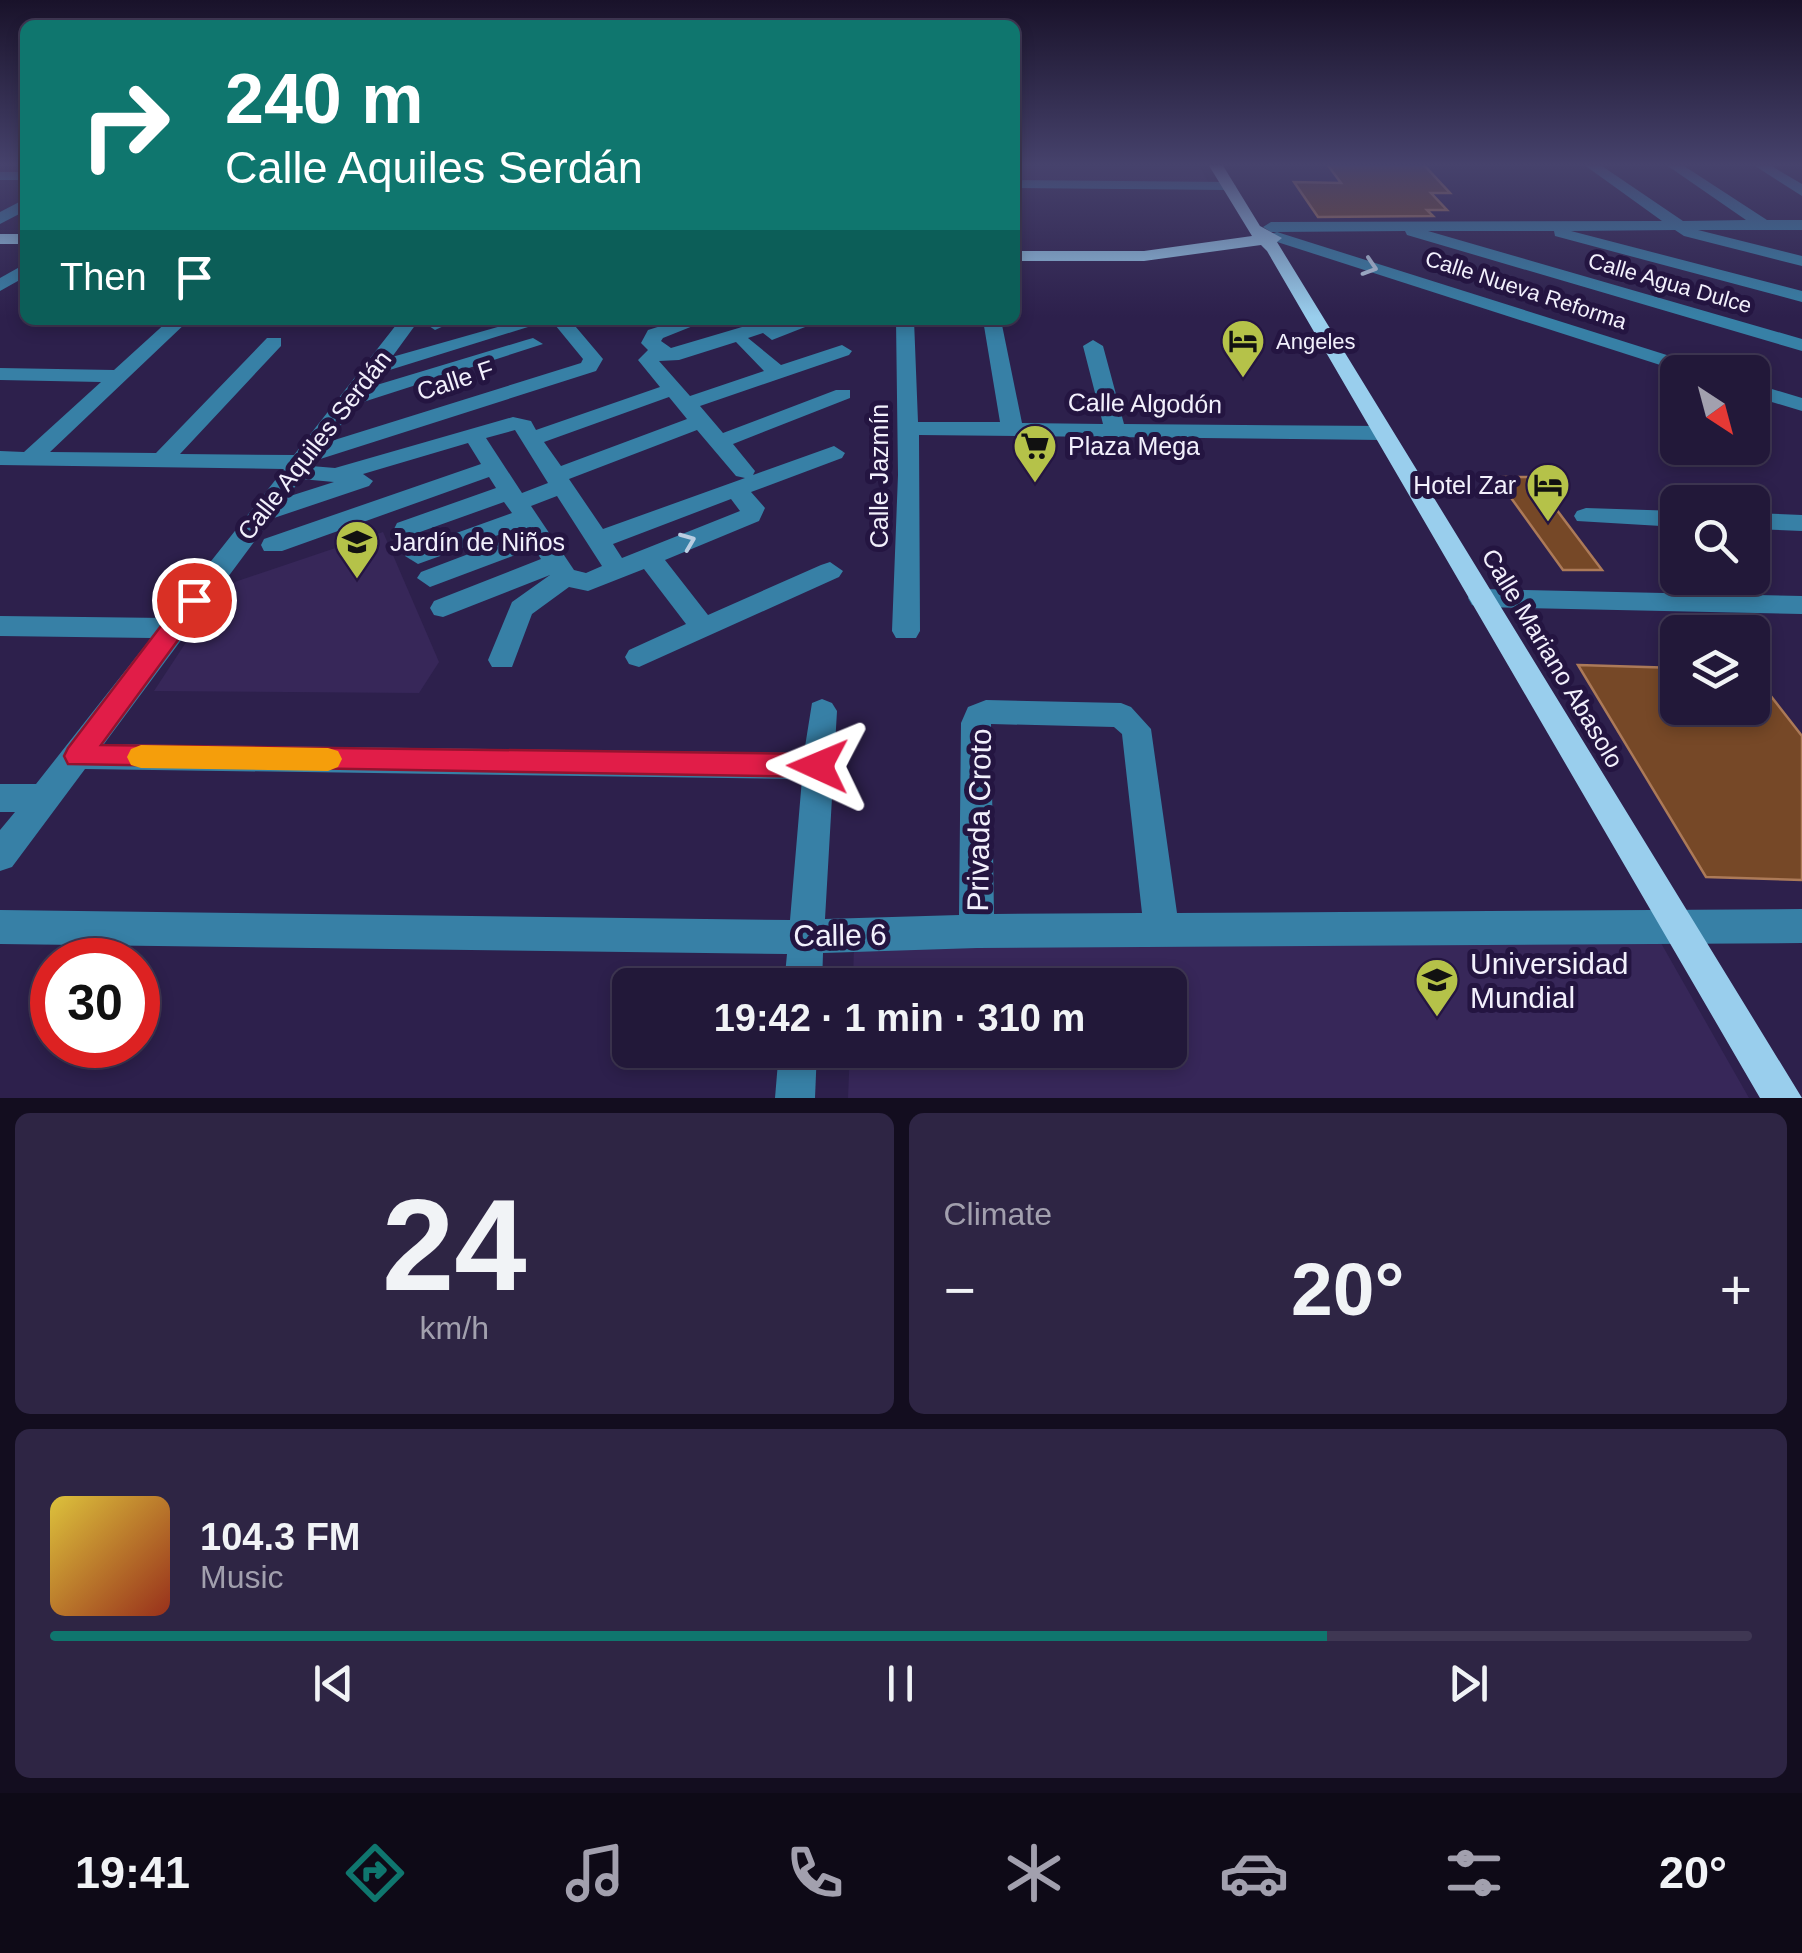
<!DOCTYPE html>
<html lang="en">
<head>
<meta charset="utf-8">
<style>
	:root { --surface:#221839; --page:#2e2544; --text:#f1f3f6; --muted:#a2a0ae; --line:#3f3753; --accent:#0f766e }
	body { margin:0; font-family:Helvetica,sans-serif; background:var(--page); color:var(--text); height:100vh; display:flex; flex-direction:column; font-size:38px; white-space:nowrap }
	* { box-sizing:border-box; margin:0 }
	p { font-size:32px; color:var(--muted) }
	.icon { flex:none; width:55px; height:55px; fill:none; stroke:currentColor; stroke-width:2; stroke-linecap:round; stroke-linejoin:round }
	.map { position:relative; height:1098px; overflow:hidden }
	.side { display:flex; flex-direction:column; gap:15px; padding:15px; background:#130d1f; flex:1 }
	.side>* { flex:none }
	.top-card { position:absolute; left:20px; top:20px; width:1000px; height:305px; border-radius:15px; box-shadow:0 5px 15px #0003,0 0 0 2px var(--line); background:#0f766e; color:#fff; overflow:hidden }
	.needle { width:65px; rotate:144deg }
	.tools { position:absolute; left:1660px; top:355px; display:grid; gap:20px }
	.tools a { display:grid; place-items:center; width:110px; height:110px; border-radius:15px; background:var(--surface); box-shadow:0 5px 15px #0003,0 0 0 2px var(--line); font-size:50px }
	.speed { position:absolute; left:30px; top:938px; display:flex; gap:20px; font-size:50px; font-weight:700; text-align:center }
	.speed>* { display:grid; place-content:center; width:130px; height:130px; border-radius:50%; background:var(--surface); box-shadow:0 5px 15px #0003,0 0 0 2px var(--line); line-height:1 }
	.speed .limit { border:15px solid #d22; background:#fff; color:#111 }
	.pin { position:absolute; display:grid; place-items:center; width:85px; height:85px; color:#fff; margin:-42px; border:5px solid #fff; border-radius:50%; box-shadow:0 2px 10px #0007 }
	.me { position:absolute; width:110px; margin:-55px; rotate:271deg; stroke-linejoin:round; filter:drop-shadow(0 0 8px #0008) }
	.turn { display:flex; align-items:center; gap:35px; height:210px; padding:0 40px; font-size:45px }
	.turn .icon { width:130px; height:130px; stroke-width:2.5 }
	.turn b { display:block; font-size:70px; line-height:85px }
	.then { display:flex; align-items:center; height:95px; padding:0 40px; background:#0003; gap:20px; font-size:38px }
	.big { font-size:75px; font-weight:800; line-height:1.1 }
	.side .card { flex:1; display:flex; flex-direction:column; justify-content:center; gap:15px; min-width:0; padding:0 35px; border-radius:15px; background:var(--page) }
	.side .dial { align-items:center; gap:0 }
	.dial b { font-size:130px; line-height:1 }
	.song { display:flex; align-items:center; gap:30px }
	.cover { width:120px; height:120px; border-radius:15px; background:linear-gradient(135deg,hsl(50 70% 55%),hsl(10 70% 35%)) }
	.played { height:10px; border-radius:5px; background:linear-gradient(90deg,var(--accent) 75%,var(--line) 75%) }
	.keys { display:flex; justify-content:space-around; direction:ltr }
	.heat { display:flex; justify-content:space-between; align-items:center; font-size:55px; direction:ltr }
	.side .tiles { flex:1; display:grid; gap:15px; grid-template-columns:1fr 1fr }
	.card:last-child { grid-column:span 2 }
	.trip { position:absolute; left:612px; top:968px; width:575px; height:100px; border-radius:15px; background:var(--surface); box-shadow:0 5px 15px #0003,0 0 0 2px var(--line); font-weight:800; line-height:100px; text-align:center }
	.dock { display:flex; height:160px; justify-content:space-around; align-items:center; background:#0e0a17; color:var(--muted) }
	.dock .icon { width:70px; height:70px }
	.dock .on { color:var(--accent) }
	.dock b { font-size:45px; color:var(--text) }
	.map>svg:first-child { display:block }
	.built { fill:#372759 }
	.building { fill:#764827; stroke:#ac7a58; stroke-width:2.5 }
	.lines { fill:none; stroke-linecap:round; stroke-linejoin:round }
	.minor { fill:#3780a6; fill-rule:evenodd }
	.major { fill:#99ceed; fill-rule:evenodd }
	.oneway { stroke:#bacee2 }
	.route { fill:#e11d48; stroke:#92132f; stroke-width:2.5 }
	.slow { fill:#f59e0b }
	.labels { text-anchor:middle; dominant-baseline:central; stroke-width:10; stroke-linejoin:round; paint-order:stroke }
	.far-street-label { font-size:22px; fill:#f2f0fc; stroke:#241541 }
	.far-poi-label { font-size:22px; fill:#f2f0fc; stroke:#241541; text-anchor:start }
	.street-label { font-size:25px; fill:#f2f0fc; stroke:#241541 }
	.poi-label { font-size:25px; fill:#f2f0fc; stroke:#241541; text-anchor:start }
	.near-street-label { font-size:30px; fill:#f2f0fc; stroke:#241541 }
	.near-poi-label { font-size:30px; fill:#f2f0fc; stroke:#241541; text-anchor:start }
</style>
</head>
<body>
<div class="map">
<svg width="1802" height="1098" viewBox="0 0 1802 1098">
	<rect width="100%" height="100%" fill="#2d204c"/>
	<!-- built -->
	<g class="built">
		<path d="M 1015,164 L 1198,164 L 1209,183 L 1015,180 Z"/>
		<path d="M 383,532 L 439,662 L 419,693 L 154,691 L 223,586 Z"/>
		<path d="M 1653,929 L 1749,1098 L 848,1098 L 850,1050 L 1170,1050 L 1170,985 L 853,985 L 854,943 Z"/>
	</g>
	<!-- building -->
	<g class="building">
		<path d="M 1327,164 L 1423,164 L 1450,193 L 1431,193 L 1447,210 L 1427,210 L 1433,216 L 1318,217 L 1294,182 L 1341,183 Z"/>
		<path d="M 1496,477 L 1532,477 L 1602,570 L 1563,570 Z"/>
		<path d="M 1578,665 L 1678,668 L 1678,708 L 1752,708 L 1752,672 L 1802,736 L 1802,880 L 1706,877 Z"/>
	</g>
	<g class="lines">
		<!-- minor -->
		<g class="minor">
			<path d="M 1583,164 L 1599,164 L 1683,221 L 1746,220 L 1665,164 L 1681,164 L 1767,220 L 1802,220 L 1802,230 L 1698,230 L 1802,256 L 1802,266 L 1684,236 L 1675,230 L 1571,231 L 1802,291 L 1802,302 L 1555,236 L 1554,231 L 1428,231 L 1802,339 L 1802,351 L 1407,235 L 1405,231 L 1271,232 L 1263,227 L 1271,222 L 1662,221 Z"/>
			<path d="M 1752,164 L 1768,164 L 1802,184 L 1802,196 Z"/>
			<rect x="0" y="172" width="25" height="8"/>
			<path d="M 1015,180 L 1229,182 L 1236,186 L 1229,190 L 1015,188 Z"/>
			<path d="M 25,199 L 25,211 L 0,224 L 0,212 Z"/>
			<path d="M 1277,232 L 1708,368 L 1711,372 L 1682,372 L 1271,240 L 1271,234 Z"/>
			<path d="M 25,264 L 25,277 L 0,291 L 0,278 Z"/>
			<path d="M 169,320 L 189,320 L 50,452 L 156,453 L 267,338 L 281,338 L 281,346 L 180,454 L 294,455 L 400,320 L 419,320 L 392,357 L 519,321 L 528,327 L 380,373 L 370,387 L 526,340 L 533,338 L 543,344 L 357,404 L 328,442 L 581,363 L 583,359 L 551,320 L 570,320 L 603,359 L 596,371 L 314,461 L 311,466 L 335,468 L 513,417 L 531,421 L 536,430 L 660,387 L 638,360 L 648,350 L 641,343 L 648,330 L 680,320 L 708,320 L 663,338 L 661,341 L 671,348 L 766,320 L 823,320 L 772,340 L 763,333 L 748,338 L 781,365 L 842,345 L 852,351 L 849,355 L 700,406 L 723,433 L 836,390 L 850,390 L 850,398 L 733,444 L 755,471 L 753,475 L 834,446 L 845,453 L 842,458 L 751,492 L 765,508 L 759,521 L 665,560 L 708,615 L 821,565 L 830,562 L 843,571 L 839,577 L 639,667 L 629,664 L 625,657 L 629,650 L 686,624 L 644,569 L 588,591 L 569,587 L 532,614 L 512,667 L 492,667 L 488,660 L 512,602 L 550,575 L 443,617 L 434,615 L 430,608 L 434,601 L 541,559 L 534,548 L 430,587 L 417,578 L 421,572 L 524,533 L 520,527 L 418,564 L 405,556 L 409,550 L 512,513 L 504,502 L 406,537 L 394,529 L 397,523 L 496,488 L 489,477 L 282,551 L 264,551 L 261,545 L 264,539 L 481,464 L 468,443 L 363,474 L 373,481 L 369,486 L 271,519 L 104,744 L 804,753 L 812,703 L 822,699 L 832,703 L 837,711 L 825,919 L 959,915 L 961,723 L 968,707 L 986,700 L 1121,703 L 1131,707 L 1151,729 L 1177,913 L 1802,909 L 1802,943 L 977,948 L 823,953 L 822,985 L 784,985 L 787,954 L 0,944 L 0,910 L 790,920 L 802,779 L 85,769 L 12,867 L 0,871 L 0,830 L 15,812 L 0,812 L 0,784 L 36,784 L 151,638 L 0,636 L 0,616 L 166,618 L 284,469 L 0,465 L 0,451 L 24,452 L 101,382 L 0,380 L 0,368 L 114,370 ZM 736,342 L 764,371 L 690,396 L 659,361 L 679,360 ZM 669,397 L 687,419 L 561,466 L 544,442 ZM 515,430 L 548,483 L 522,493 L 486,438 ZM 697,430 L 736,476 L 745,478 L 603,529 L 569,479 ZM 301,479 L 334,482 L 287,497 ZM 557,496 L 602,566 L 586,573 L 574,570 L 531,506 ZM 731,499 L 740,511 L 622,558 L 613,544 ZM 991,724 L 1114,727 L 1122,734 L 1142,913 L 994,914 Z"/>
			<path d="M 428,320 L 457,320 L 435,330 L 426,324 Z"/>
			<path d="M 896,320 L 914,320 L 918,422 L 1000,422 L 983,320 L 1001,320 L 1022,423 L 1103,424 L 1083,346 L 1093,340 L 1103,346 L 1124,424 L 1382,426 L 1393,433 L 1382,440 L 919,435 L 920,631 L 916,638 L 896,638 L 892,631 L 898,475 Z"/>
			<path d="M 1752,383 L 1802,398 L 1802,411 L 1752,396 Z"/>
			<path d="M 1586,508 L 1678,511 L 1678,527 L 1577,521 L 1574,516 L 1577,511 Z"/>
			<path d="M 1752,513 L 1802,515 L 1802,531 L 1752,529 Z"/>
			<path d="M 1481,589 L 1802,596 L 1802,614 L 1481,607 L 1472,605 L 1468,598 L 1472,591 Z"/>
			<path d="M 779,1050 L 817,1050 L 815,1098 L 775,1098 Z"/>
		</g>
		<!-- major -->
		<g class="major">
			<path d="M 1208,164 L 1222,164 L 1260,226 L 1282,238 L 1277,242 L 1802,1098 L 1760,1098 L 1267,251 L 1261,245 L 1144,261 L 1015,261 L 1015,251 L 1144,251 L 1252,236 Z"/>
			<rect x="0" y="234" width="25" height="10"/>
		</g>
	</g>
	<!-- one-way arrows -->
	<defs><path id="oneway-chevron" d="M-2-3.5L2.5 0L-2 3.5" fill="none" stroke-width="1.6" stroke-linecap="round" stroke-linejoin="round" transform="scale(2.5)"/></defs>
	<g class="oneway">
		<use href="#oneway-chevron" transform="translate(1370 267) rotate(18)"/>
		<use href="#oneway-chevron" transform="translate(688 541) rotate(-22)"/>
	</g>
	<!-- sky -->
	<linearGradient id="sky" x2="0" y2="1"><stop stop-color="#19122a"/><stop offset="0.52" stop-color="#46426c"/><stop offset="1" stop-color="#46426c" stop-opacity="0"/></linearGradient>
	<rect width="1802" height="317" fill="url(#sky)"/>
	<!-- route -->
	<path class="route" d="M 194,591 L 207,600 L 203,606 L 101,745 L 818,754 L 828,757 L 832,766 L 828,774 L 818,777 L 68,764 L 64,756 L 68,748 L 186,593 Z"/>
	<!-- slow -->
	<path class="slow" d="M 141,745 L 328,748 L 338,751 L 342,759 L 338,767 L 328,771 L 141,768 L 131,765 L 127,757 L 131,749 Z"/>
	<!-- icons -->
	<defs>
		<symbol id="hotel-pin" viewBox="-11 -11 22 30"><path d="M0 17L-7.5 6A9.5 9.5 0 1 1 7.5 6Z" fill="#b5c249" stroke="#241541"/><path d="M-6-4.5h1.5V1H6V5H4.5V3h-9V5H-6ZM-4 0a1.8 1.8 0 1 1 3.6 0ZM.5 0V-2.5h3Q6-2.5 6 0Z" fill="#111"/></symbol>
		<symbol id="supermarket-pin" viewBox="-11 -11 22 30"><path d="M0 17L-7.5 6A9.5 9.5 0 1 1 7.5 6Z" fill="#b5c249" stroke="#241541"/><path d="M-6-5.5h2.5l.6 2H6L4.5 2H-2.5L-4.4-4H-6ZM-1.5 3.2a1.3 1.3 0 1 0 .1 0ZM3 3.2a1.3 1.3 0 1 0 .1 0Z" fill="#111"/></symbol>
		<symbol id="school-pin" viewBox="-11 -11 22 30"><path d="M0 17L-7.5 6A9.5 9.5 0 1 1 7.5 6Z" fill="#b5c249" stroke="#241541"/><path d="M0-5L7-2L0 1L-7-2ZM-4 1L0 2.5L4 1V4Q0 6-4 4Z" fill="#111"/></symbol>
		<symbol id="university-pin" viewBox="-11 -11 22 30"><path d="M0 17L-7.5 6A9.5 9.5 0 1 1 7.5 6Z" fill="#b5c249" stroke="#241541"/><path d="M0-5L7-2L0 1L-7-2ZM-4 1L0 2.5L4 1V4Q0 6-4 4Z" fill="#111"/></symbol>
	</defs>
	<g fill-rule="evenodd">
		<use href="#hotel-pin" x="1218" y="316" width="50" height="68"/>
		<use href="#supermarket-pin" x="1010" y="421" width="50" height="68"/>
		<use href="#hotel-pin" x="1523" y="460" width="50" height="68"/>
		<use href="#school-pin" x="332" y="517" width="50" height="68"/>
		<use href="#university-pin" x="1412" y="955" width="50" height="68"/>
	</g>
	<g class="labels">
		<!-- far-street labels -->
		<g class="far-street-label">
			<text transform="translate(1670 283) rotate(16)">Calle Agua Dulce</text>
			<text transform="translate(1526 290) rotate(18)">Calle Nueva Reforma</text>
		</g>
		<!-- far-poi labels -->
		<g class="far-poi-label">
			<text x="1276" y="341">Angeles</text>
		</g>
		<!-- street labels -->
		<g class="street-label">
			<text transform="translate(455 380) rotate(-18)">Calle F</text>
			<text transform="translate(1145 403) rotate(1)">Calle Algodón</text>
			<text transform="translate(314 445) rotate(-52)">Calle Aquiles Serdán</text>
			<text transform="translate(879 476) rotate(-90)">Calle Jazmín</text>
			<text transform="translate(1553 658) rotate(59)">Calle Mariano Abasolo</text>
		</g>
		<!-- poi labels -->
		<g class="poi-label">
			<text x="1068" y="446">Plaza Mega</text>
			<text x="1516" y="485" text-anchor="end">Hotel Zar</text>
			<text x="390" y="542">Jardín de Niños</text>
		</g>
		<!-- near-street labels -->
		<g class="near-street-label">
			<text transform="translate(979 820) rotate(-89)">Privada Croto</text>
			<text transform="translate(840 935) rotate(-1)">Calle 6</text>
		</g>
		<!-- near-poi labels -->
		<g class="near-poi-label">
			<text x="1470" y="963">Universidad<tspan x="1470" dy="34">Mundial</tspan></text>
		</g>
	</g>
</svg>
<div class="tools">
<a><svg class="needle" viewBox="-14 -14 28 28"><path d="M0-13l5 13h-10z" fill="#e53935"/><path d="M0 13l5-13h-10z" fill="#a2a0ae"/></svg></a>
<a><svg class="icon" aria-label="search" viewBox="0 0 24 24"><circle cx="10" cy="10" r="6"/><path d="M15 15l6 6"/></svg></a>
<a><svg class="icon" aria-label="layers" viewBox="0 0 24 24"><path d="M12 4l9 5-9 5-9-5zM3 14l9 5 9-5"/></svg></a>
</div>
<div class="speed"><div class="limit">30</div></div>
<div class="pin" style="left:194px;top:600px;background:#d93025"><svg class="icon" aria-label="arrive" viewBox="0 0 24 24"><path d="M6 21V4h12l-3 4 3 4H6"/></svg></div>
<svg class="me" style="left:818px;top:766px" viewBox="-20 -20 40 40"><path d="M0-17L14 15 0 8-14 15z" fill="#e11d48" stroke="#fff" stroke-width="4"/></svg>
<div class="trip">19:42 · 1 min · 310 m</div>
<div class="top-card">
<div class="turn"><svg class="icon" aria-label="right" viewBox="0 0 24 24"><path d="M7 20v-9h11M14 6l5 5-5 5"/></svg><div><b>240 m</b>Calle Aquiles Serdán</div></div>
<div class="then">Then<svg class="icon" aria-label="arrive" viewBox="0 0 24 24"><path d="M6 21V4h12l-3 4 3 4H6"/></svg></div>
</div>
</div>
<section class="side">
<div class="tiles">
<div class="card dial"><b>24</b><p>km/h</p></div>
<div class="card"><p>Climate</p>
<div class="heat"><a>−</a><b class="big">20°</b><a>+</a></div>
</div>
<div class="card">
<div class="song"><i class="cover"></i><div><b>104.3 FM</b><p>Music</p></div></div>
<div class="played"></div>
<div class="keys"><svg class="icon" aria-label="previous" viewBox="0 0 24 24"><path d="M18 5L8 12l10 7zM5 5v14"/></svg><svg class="icon" aria-label="pause" viewBox="0 0 24 24"><path d="M8 5v14M16 5v14"/></svg><svg class="icon" aria-label="next" viewBox="0 0 24 24"><path d="M6 5l10 7-10 7zM19 5v14"/></svg></div>
</div>
</div>
</section>
<nav class="dock">
<b>19:41</b>
<svg class="icon on" aria-label="directions" viewBox="0 0 24 24"><path d="M12 3l9 9-9 9-9-9zM9 14v-3h6M13 9l2 2-2 2"/></svg>
<svg class="icon" aria-label="music" viewBox="0 0 24 24"><path d="M9 18V5l10-2v13"/><circle cx="6" cy="18" r="3"/><circle cx="16" cy="16" r="3"/></svg>
<svg class="icon" aria-label="phone" viewBox="0 0 24 24"><path d="M5 4h4l2 5-3 2q2 4 5 5l2-3 5 2v4C11 20 4 13 5 4z"/></svg>
<svg class="icon" aria-label="climate" viewBox="0 0 24 24"><path d="M12 3v18M4 7l16 10M4 17L20 7"/></svg>
<svg class="icon" aria-label="car" viewBox="0 0 24 24"><path d="M5 17H2v-5l4-1 3-4h7l3 4 3 1v5h-3M9 17h6M6 11h13"/><circle cx="7" cy="17" r="2"/><circle cx="17" cy="17" r="2"/></svg>
<svg class="icon" aria-label="filters" viewBox="0 0 24 24"><path d="M4 7h16M4 17h16"/><circle cx="9" cy="7" r="2"/><circle cx="15" cy="17" r="2"/></svg>
<b>20°</b>
</nav>
</body>
</html>
